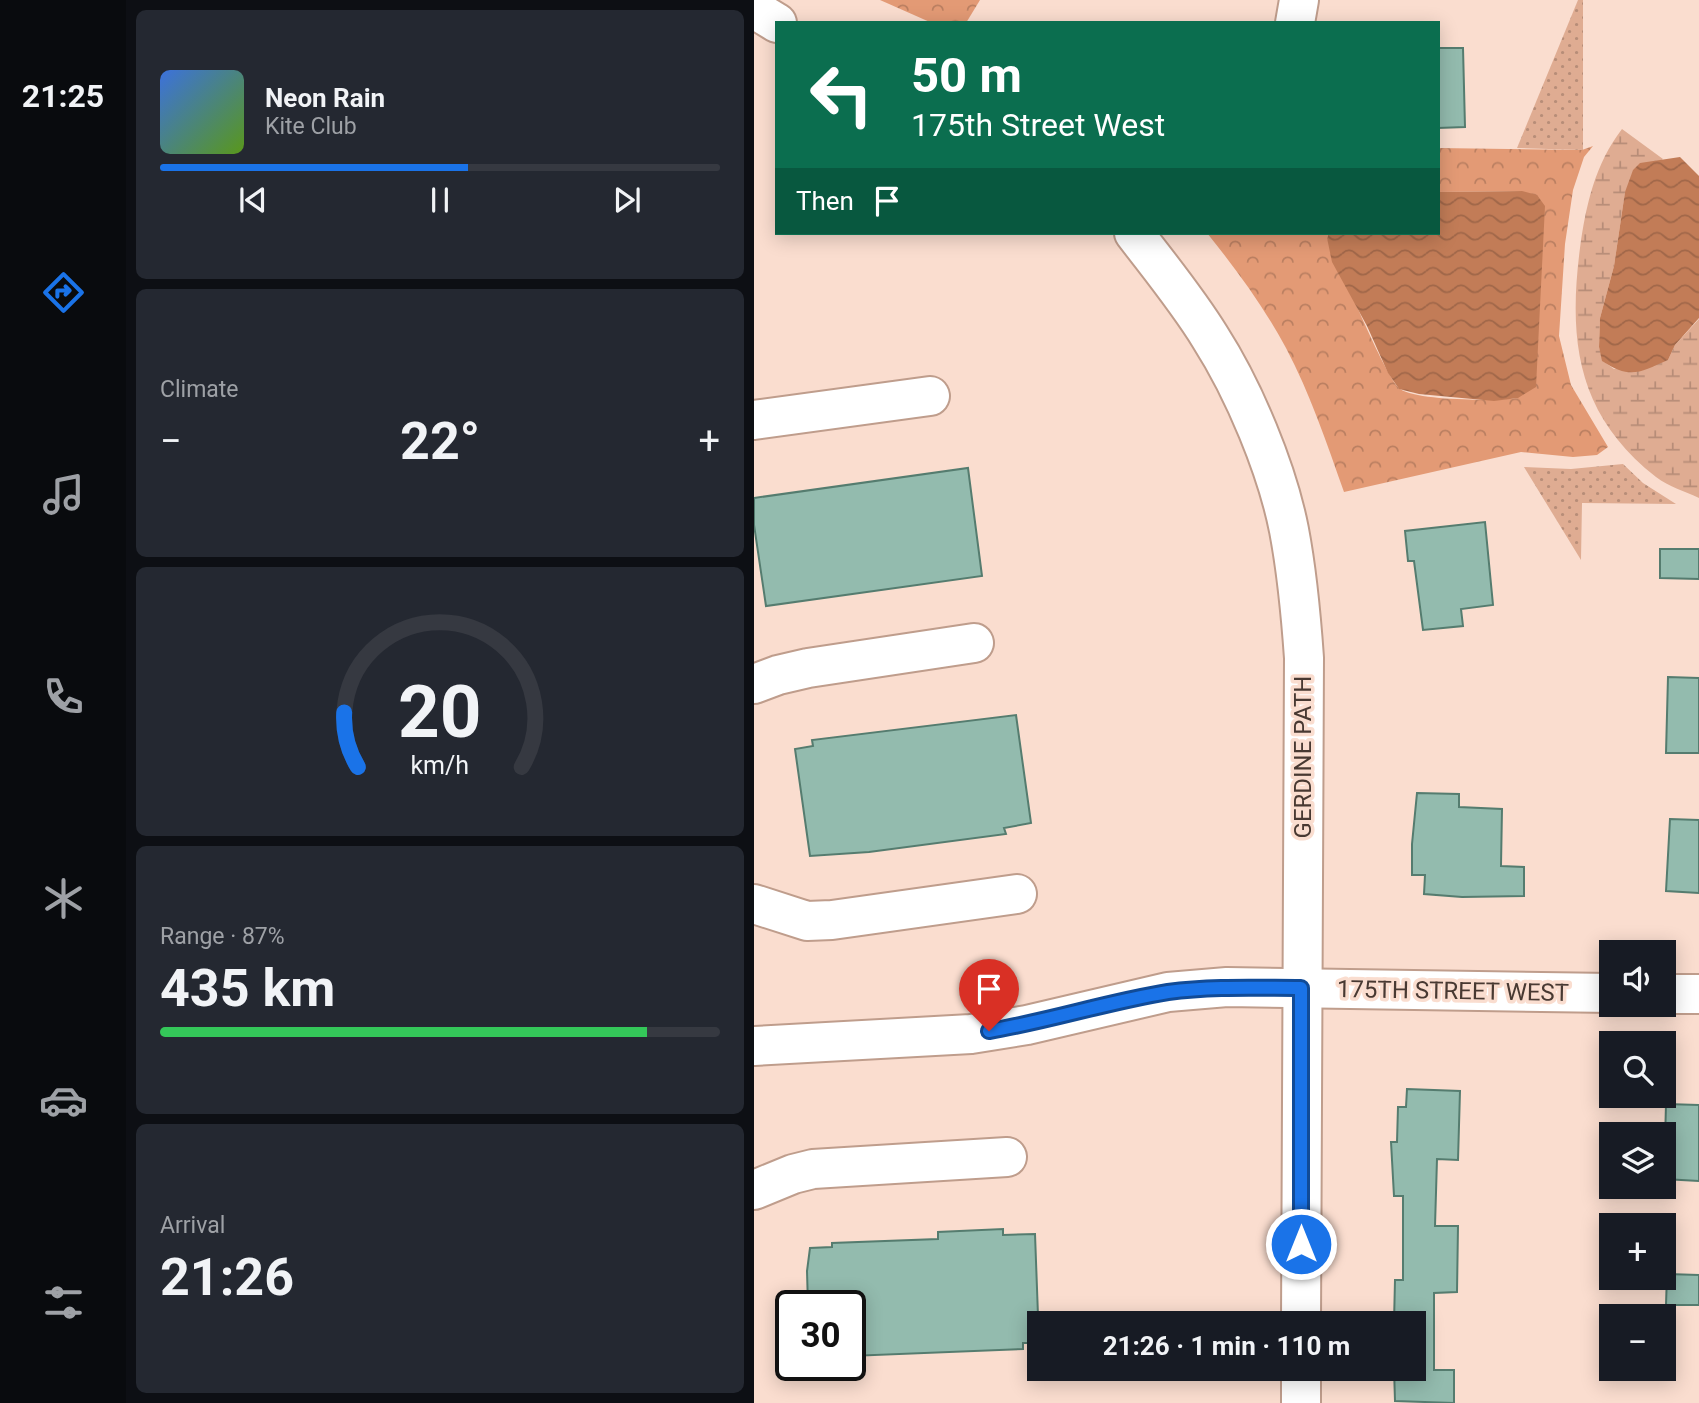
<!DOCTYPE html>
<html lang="en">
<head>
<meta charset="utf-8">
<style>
	:root { --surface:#171b24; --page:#242831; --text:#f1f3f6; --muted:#9ea1a6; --line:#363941; --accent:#1a73e8 }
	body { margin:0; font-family:Roboto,sans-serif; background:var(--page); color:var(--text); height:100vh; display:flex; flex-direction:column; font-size:26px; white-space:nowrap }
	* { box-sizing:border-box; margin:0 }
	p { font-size:23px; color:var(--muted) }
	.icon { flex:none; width:38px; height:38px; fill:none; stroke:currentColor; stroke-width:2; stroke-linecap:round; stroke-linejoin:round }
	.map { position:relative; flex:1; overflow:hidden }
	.details { display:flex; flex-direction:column; gap:10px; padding:10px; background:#0d0f14; width:628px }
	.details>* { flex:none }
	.guide { position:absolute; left:21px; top:21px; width:665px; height:214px; border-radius:0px; box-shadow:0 4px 18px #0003; background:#0b6e4f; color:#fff; overflow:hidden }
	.buttons { position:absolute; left:845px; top:940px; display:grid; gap:14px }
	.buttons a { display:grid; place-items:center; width:77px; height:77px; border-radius:0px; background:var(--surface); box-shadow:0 4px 18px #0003; font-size:35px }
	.speed { position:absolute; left:21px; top:1290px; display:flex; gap:14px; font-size:35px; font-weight:700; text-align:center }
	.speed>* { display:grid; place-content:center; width:91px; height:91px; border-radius:50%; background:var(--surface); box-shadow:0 4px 18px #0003; line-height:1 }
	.speed .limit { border:4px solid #111; border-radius:10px; background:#fff; color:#111 }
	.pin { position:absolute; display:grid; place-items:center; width:60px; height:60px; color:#fff; margin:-72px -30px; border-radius:50% 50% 50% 0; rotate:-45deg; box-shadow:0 0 7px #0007 }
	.pin .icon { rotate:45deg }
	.me { position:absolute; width:77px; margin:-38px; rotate:0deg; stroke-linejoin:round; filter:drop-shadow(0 0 5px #0008) }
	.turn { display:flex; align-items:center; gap:24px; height:147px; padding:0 21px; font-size:32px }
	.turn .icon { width:91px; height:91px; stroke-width:2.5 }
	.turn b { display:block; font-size:49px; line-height:60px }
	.then { display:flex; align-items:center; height:66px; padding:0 21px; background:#0003; gap:14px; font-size:26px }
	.big { font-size:52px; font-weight:700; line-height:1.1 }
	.details .widget { flex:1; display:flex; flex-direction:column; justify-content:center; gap:10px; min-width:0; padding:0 24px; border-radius:10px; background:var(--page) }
	.details .dial { align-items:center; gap:0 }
	.dial svg { height:182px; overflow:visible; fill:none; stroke:var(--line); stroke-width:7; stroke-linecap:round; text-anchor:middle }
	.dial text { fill:var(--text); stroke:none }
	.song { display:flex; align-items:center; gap:21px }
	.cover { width:84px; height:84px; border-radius:10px; background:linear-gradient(135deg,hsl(220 70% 55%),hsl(90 70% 35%)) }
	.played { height:7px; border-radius:4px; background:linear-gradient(90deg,var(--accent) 55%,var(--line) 55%) }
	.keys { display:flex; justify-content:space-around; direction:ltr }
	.heat { display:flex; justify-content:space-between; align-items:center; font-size:38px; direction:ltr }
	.charge { height:10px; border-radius:5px; background:linear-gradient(90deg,#34c759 87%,var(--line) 0) }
	.trip { position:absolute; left:273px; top:1311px; width:399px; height:70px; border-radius:0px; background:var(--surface); box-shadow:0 4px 18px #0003; font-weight:700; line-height:70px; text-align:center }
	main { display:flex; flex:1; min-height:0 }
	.tab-bar { display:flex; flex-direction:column; width:126px; justify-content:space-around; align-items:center; background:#090b0e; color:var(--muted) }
	.tab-bar .icon { width:49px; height:49px }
	.tab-bar .selected { color:var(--accent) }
	.tab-bar b { font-size:32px; color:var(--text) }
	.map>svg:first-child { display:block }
	.grass { fill:url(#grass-dots) }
	.forest { fill:url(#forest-crowns) }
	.wetland { fill:url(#wetland-marsh) }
	.water { fill:url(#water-waves) }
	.building { fill:#93bbae; stroke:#557c6f; stroke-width:2 }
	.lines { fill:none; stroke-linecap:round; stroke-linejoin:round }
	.minor-casing { stroke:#bf9d8c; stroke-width:42 }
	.minor { stroke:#fff; stroke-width:38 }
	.route-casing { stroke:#114b97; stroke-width:18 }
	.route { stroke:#1a73e8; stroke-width:12 }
	.labels { text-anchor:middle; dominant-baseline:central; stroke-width:7; stroke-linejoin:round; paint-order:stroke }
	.street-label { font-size:24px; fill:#483932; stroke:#faddcf }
</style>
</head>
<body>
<main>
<nav class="tab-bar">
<b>21:25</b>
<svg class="icon selected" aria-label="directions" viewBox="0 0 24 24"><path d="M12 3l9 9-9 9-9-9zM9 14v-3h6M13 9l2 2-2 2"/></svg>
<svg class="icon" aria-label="music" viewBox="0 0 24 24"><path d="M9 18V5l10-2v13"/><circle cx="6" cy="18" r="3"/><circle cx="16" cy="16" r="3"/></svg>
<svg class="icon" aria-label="phone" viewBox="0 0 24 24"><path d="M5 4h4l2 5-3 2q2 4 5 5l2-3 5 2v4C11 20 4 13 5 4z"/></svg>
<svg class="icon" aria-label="climate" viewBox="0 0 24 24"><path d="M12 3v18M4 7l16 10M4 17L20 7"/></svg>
<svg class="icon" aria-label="car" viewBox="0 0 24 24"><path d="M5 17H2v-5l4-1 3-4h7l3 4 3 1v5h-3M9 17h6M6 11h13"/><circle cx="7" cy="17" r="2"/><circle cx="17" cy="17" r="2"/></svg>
<svg class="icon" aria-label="filters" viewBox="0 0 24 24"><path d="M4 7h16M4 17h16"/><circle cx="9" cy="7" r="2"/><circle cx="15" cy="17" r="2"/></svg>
</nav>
<section class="details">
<div class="widget">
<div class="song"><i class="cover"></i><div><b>Neon Rain</b><p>Kite Club</p></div></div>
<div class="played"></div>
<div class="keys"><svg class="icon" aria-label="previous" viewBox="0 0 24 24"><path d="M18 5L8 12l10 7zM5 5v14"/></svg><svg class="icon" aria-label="pause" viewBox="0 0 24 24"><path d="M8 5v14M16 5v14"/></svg><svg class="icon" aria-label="next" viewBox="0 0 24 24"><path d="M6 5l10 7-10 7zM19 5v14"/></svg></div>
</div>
<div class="widget"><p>Climate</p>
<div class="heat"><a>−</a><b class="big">22°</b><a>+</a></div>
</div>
<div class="widget dial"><svg viewBox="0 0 100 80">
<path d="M14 69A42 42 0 1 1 86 69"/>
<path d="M14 69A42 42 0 0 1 8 45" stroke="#1a73e8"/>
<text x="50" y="56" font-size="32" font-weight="700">20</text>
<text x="50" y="72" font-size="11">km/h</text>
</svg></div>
<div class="widget"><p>Range · 87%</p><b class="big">435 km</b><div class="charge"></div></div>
<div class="widget"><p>Arrival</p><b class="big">21:26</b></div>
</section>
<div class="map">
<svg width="945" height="1403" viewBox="0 0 945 1403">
	<defs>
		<pattern id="grass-dots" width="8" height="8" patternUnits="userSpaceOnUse" patternTransform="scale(1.75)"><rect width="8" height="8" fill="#dfac92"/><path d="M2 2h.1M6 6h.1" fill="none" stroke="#b78d78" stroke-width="1.8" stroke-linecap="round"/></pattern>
		<pattern id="forest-crowns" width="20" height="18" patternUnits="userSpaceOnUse" patternTransform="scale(1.75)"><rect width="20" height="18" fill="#e39a75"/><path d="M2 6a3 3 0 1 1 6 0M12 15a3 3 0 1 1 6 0" fill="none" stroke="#ba7f61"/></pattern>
		<pattern id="wetland-marsh" width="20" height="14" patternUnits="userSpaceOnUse" patternTransform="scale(1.75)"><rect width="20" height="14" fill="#dfac92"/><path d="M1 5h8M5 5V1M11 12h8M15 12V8" fill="none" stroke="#b78d78"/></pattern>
		<pattern id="water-waves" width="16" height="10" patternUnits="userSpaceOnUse" patternTransform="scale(1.75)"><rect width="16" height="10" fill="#c27c57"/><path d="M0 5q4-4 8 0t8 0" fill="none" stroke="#a06749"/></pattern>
	</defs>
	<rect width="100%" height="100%" fill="#faddcf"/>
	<!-- grass -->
	<g class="grass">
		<path d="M 824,0 L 829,0 L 829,150 L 763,148 Z"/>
		<path d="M 869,464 L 889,483 L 922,504 L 828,503 L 827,560 L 770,467 L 817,469 Z"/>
	</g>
	<!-- forest -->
	<g class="forest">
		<path d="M 126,0 L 226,0 L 212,23 L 178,23 Z"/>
		<path d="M 839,146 L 830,157 L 819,190 L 811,244 L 805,336 L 817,385 L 854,447 L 843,455 L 819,457 L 767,452 L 590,492 C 573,444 556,393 532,348 C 510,307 482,269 453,233 L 575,233 L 573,238 C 584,262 632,379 646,389 C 664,401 741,401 764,398 L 768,191 L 684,192 L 684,148 L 828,150 Z"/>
	</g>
	<!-- wetland -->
	<path class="wetland" d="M 868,129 L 909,159 L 871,192 L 860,266 L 846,318 L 845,347 L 849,361 L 860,369 L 914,360 L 921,345 L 945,319 L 945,498 C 931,491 915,487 902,477 C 823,415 814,341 826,248 C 832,205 841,164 868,129 Z"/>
	<!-- water -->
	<g class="water">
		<path d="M 926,157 L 945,176 L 945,318 L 921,345 L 914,360 C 886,372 877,380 848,361 L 845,347 L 846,318 L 860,266 L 871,192 L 879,170 L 886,163 Z"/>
		<path d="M 768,191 L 783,195 L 791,206 L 782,387 L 764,398 L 740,401 L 665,394 L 645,389 L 634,373 L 613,326 L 578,262 L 573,238 L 575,233 L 684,233 L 684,192 Z"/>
	</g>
	<!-- building -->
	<g class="building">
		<path d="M 684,48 L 709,48 L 711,127 L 684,128 Z"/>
		<path d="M 214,468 L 228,576 L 12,606 L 0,525 L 0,498 Z"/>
		<path d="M 731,522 L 739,605 L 707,609 L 709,626 L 669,630 L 660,561 L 654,561 L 651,531 Z"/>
		<path d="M 906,549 L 945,549 L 945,579 L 906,578 Z"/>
		<path d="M 914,677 L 945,678 L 945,753 L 912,753 Z"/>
		<path d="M 262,715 L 277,823 L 250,828 L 252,834 L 115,852 L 56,856 L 41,749 L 59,746 L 58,740 Z"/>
		<path d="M 663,793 L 705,794 L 705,807 L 748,809 L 747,866 L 770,867 L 770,896 L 708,897 L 670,894 L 671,875 L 658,875 L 658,844 Z"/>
		<path d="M 916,819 L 945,820 L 945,893 L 912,891 Z"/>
		<path d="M 653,1089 L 706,1091 L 704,1160 L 683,1159 L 681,1226 L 704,1226 L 703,1292 L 680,1293 L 680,1370 L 700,1370 L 700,1403 L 641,1401 L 640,1368 L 660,1368 L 660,1323 L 640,1323 L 641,1280 L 649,1280 L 649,1196 L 640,1196 L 637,1142 L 643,1142 L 644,1107 L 652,1107 Z"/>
		<path d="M 912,1104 L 945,1105 L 945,1181 L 910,1179 Z"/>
		<path d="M 249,1229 L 249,1235 L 281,1234 L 285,1343 L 269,1343 L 269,1349 L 96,1356 L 96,1306 L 54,1306 L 53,1271 L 56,1248 L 78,1247 L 78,1243 L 184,1239 L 184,1232 Z"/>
		<path d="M 913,1274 L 945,1275 L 945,1305 L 912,1305 Z"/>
	</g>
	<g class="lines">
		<defs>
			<g id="minor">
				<path d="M 0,9 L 23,23"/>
				<path d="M 541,23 L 545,0"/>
				<path d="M 380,233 C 406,267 434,301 456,337 C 490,390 523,469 535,530 C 543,572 547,615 550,658 L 547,1323"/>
				<path d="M 0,420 L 176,396"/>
				<path d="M 0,684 L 24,675 L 54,668 L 220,643"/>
				<path d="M 0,904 L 53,921 L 78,920 L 263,894"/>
				<path d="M 910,994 L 945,994"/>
				<path d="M 0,1046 L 217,1034 L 273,1025 L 414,992 L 473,987 L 858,993"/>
				<path d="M 0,1190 L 39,1174 L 59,1169 L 253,1157"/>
				<path d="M 547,1403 L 547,1368"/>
			</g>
		</defs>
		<!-- minor casing -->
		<use href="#minor" class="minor-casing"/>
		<!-- minor -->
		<use href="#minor" class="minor"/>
	</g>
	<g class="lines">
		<defs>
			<path id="route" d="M 235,1031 C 295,1021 353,1002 414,992 C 458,986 503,988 547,988 L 547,1244"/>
		</defs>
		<!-- route casing -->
		<use href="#route" class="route-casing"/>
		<!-- route -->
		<use href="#route" class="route"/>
	</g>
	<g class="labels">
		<!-- street labels -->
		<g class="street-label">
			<text transform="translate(549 757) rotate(-90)">GERDINE PATH</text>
			<text transform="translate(699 991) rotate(1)">175TH STREET WEST</text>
		</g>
	</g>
</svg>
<div class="buttons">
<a><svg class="icon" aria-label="sound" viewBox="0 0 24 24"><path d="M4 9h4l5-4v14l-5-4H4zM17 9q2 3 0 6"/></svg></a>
<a><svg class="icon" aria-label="search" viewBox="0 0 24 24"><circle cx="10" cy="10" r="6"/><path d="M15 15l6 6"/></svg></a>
<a><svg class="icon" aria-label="layers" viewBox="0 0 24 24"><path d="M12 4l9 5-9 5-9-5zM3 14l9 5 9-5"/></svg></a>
<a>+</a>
<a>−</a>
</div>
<div class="speed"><div class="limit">30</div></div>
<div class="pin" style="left:235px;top:1031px;background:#d93025"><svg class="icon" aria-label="arrive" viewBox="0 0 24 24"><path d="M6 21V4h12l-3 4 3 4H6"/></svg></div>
<svg class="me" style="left:547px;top:1244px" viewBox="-20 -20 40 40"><circle r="17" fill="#1a73e8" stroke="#fff" stroke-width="3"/><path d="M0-11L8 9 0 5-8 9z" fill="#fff"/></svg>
<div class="trip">21:26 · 1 min · 110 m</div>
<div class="guide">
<div class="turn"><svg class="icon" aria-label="left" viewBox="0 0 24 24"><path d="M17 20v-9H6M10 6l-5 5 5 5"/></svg><div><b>50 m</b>175th Street West</div></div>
<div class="then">Then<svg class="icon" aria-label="arrive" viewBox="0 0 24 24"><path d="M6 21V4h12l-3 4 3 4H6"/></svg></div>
</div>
</div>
</main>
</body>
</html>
